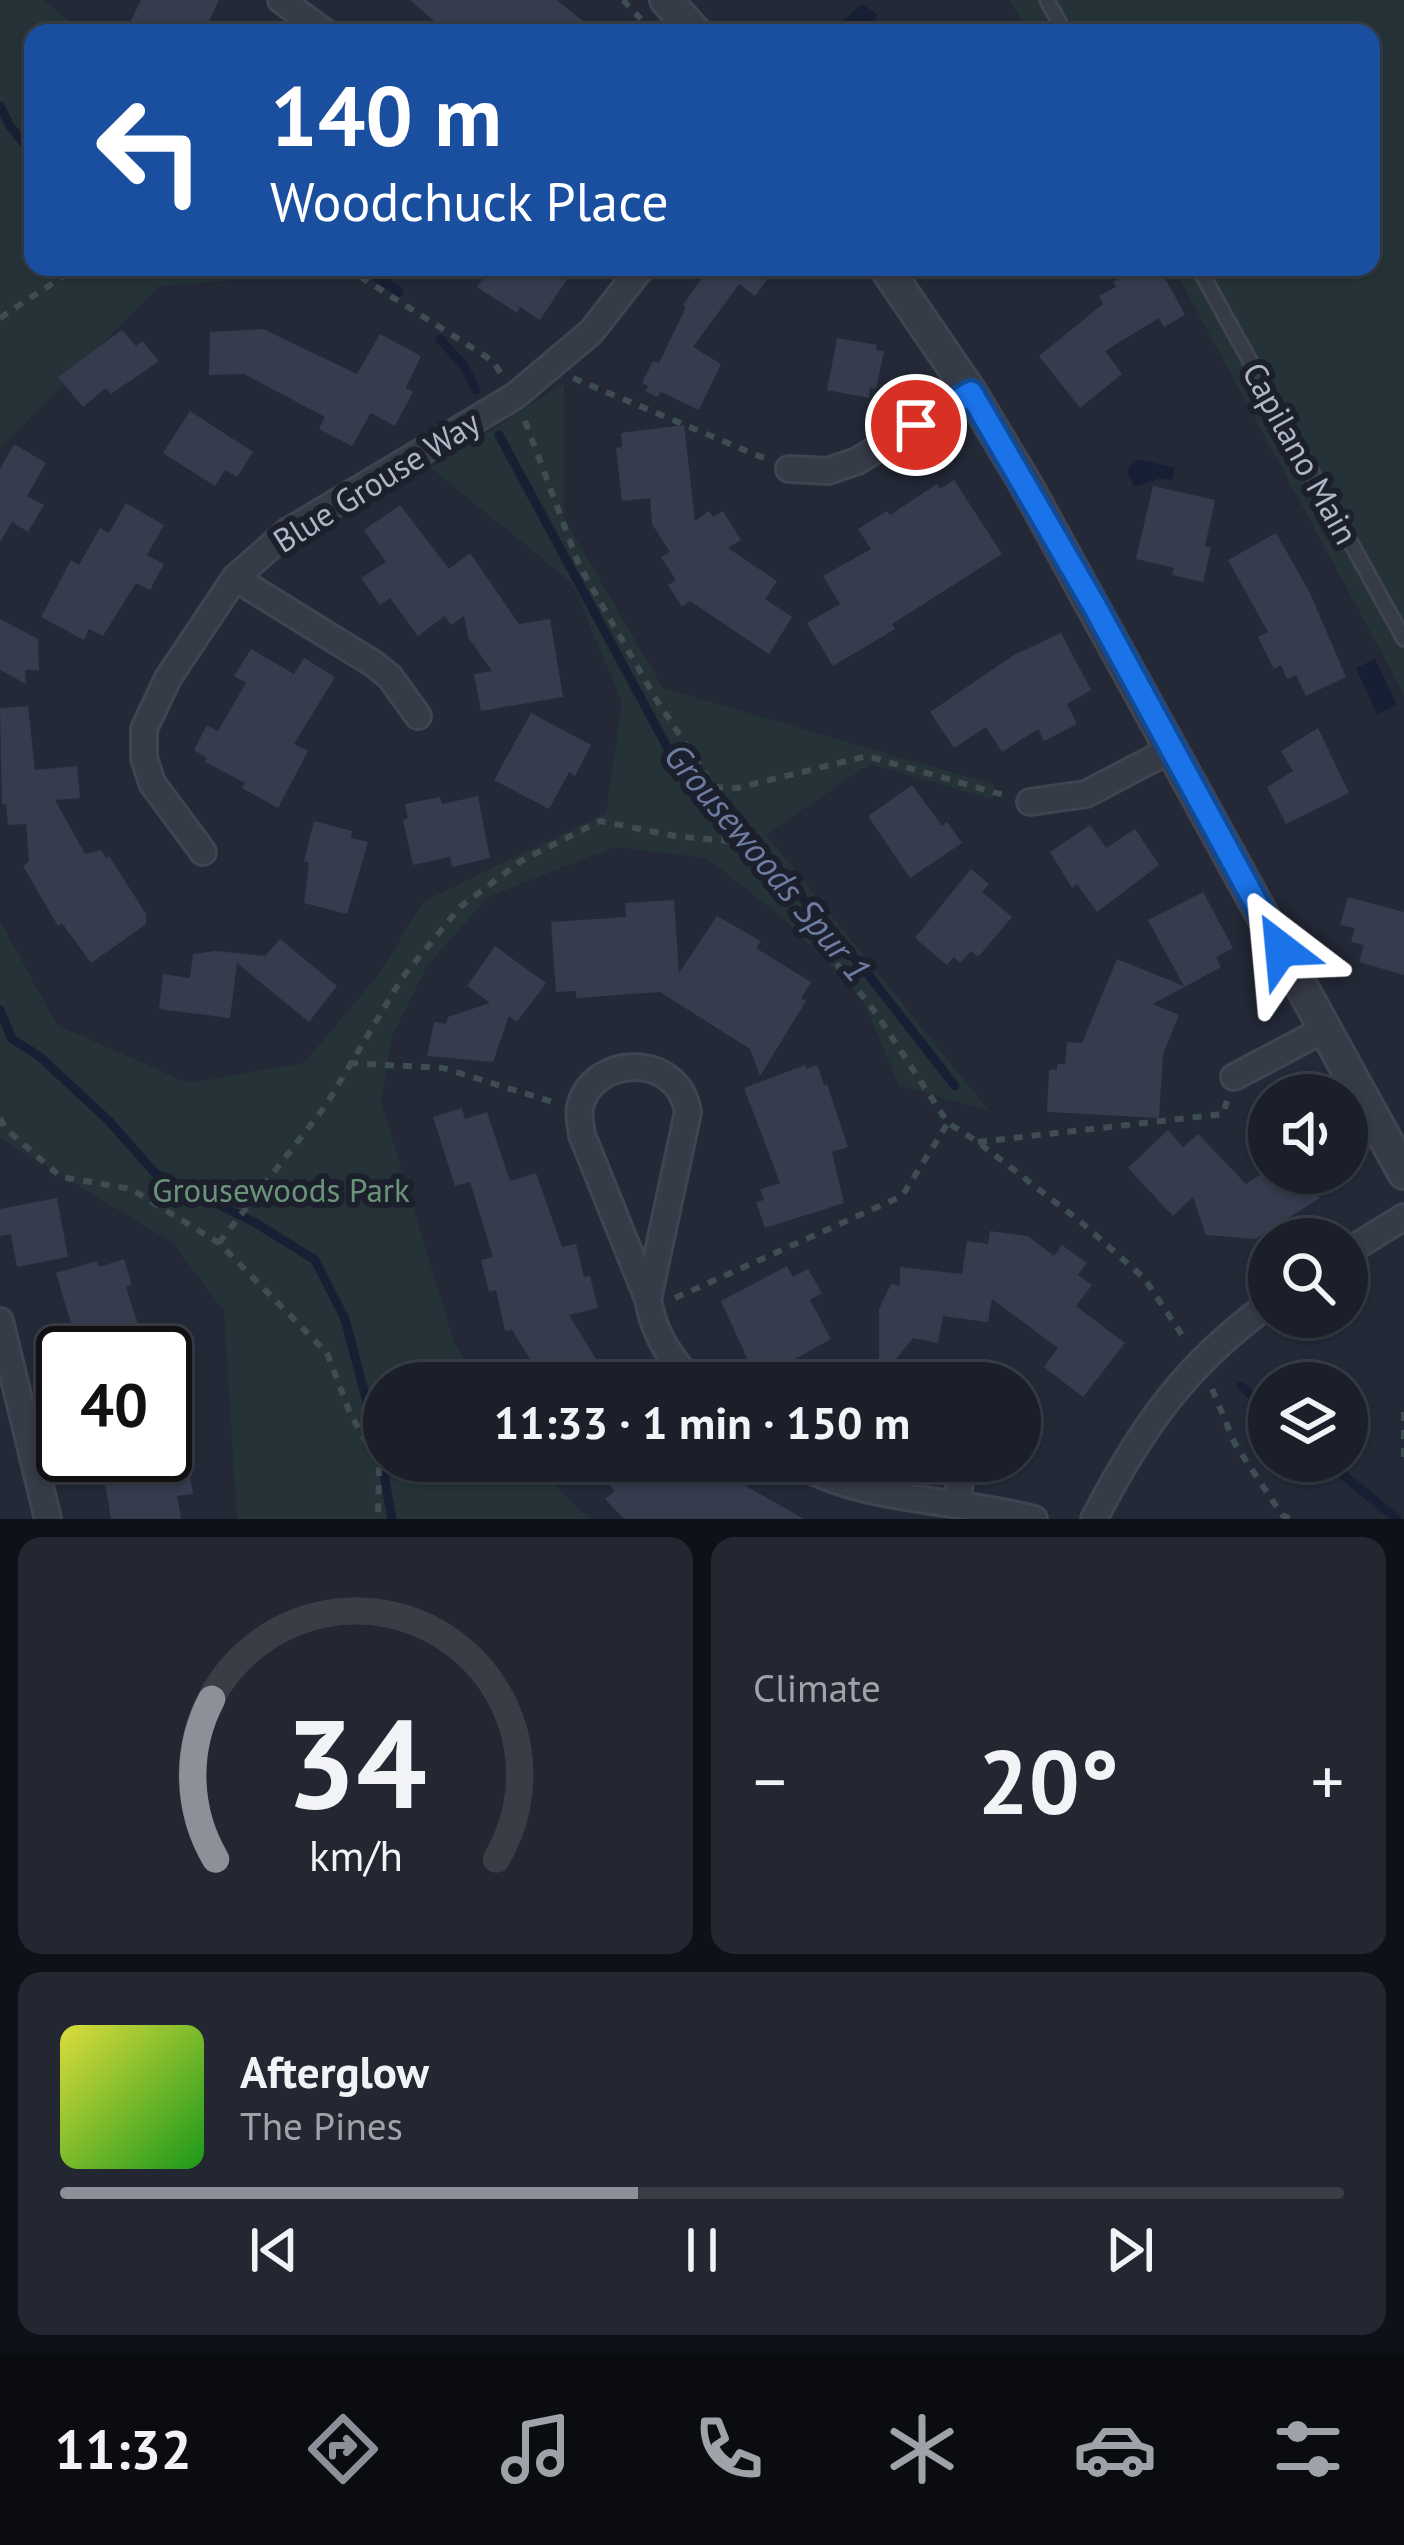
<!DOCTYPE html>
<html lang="en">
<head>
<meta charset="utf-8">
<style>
	:root { --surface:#1a1f29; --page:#232731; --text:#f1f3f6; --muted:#9fa2a8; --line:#383d46; --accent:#8c9099 }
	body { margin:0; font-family:"PT Sans",sans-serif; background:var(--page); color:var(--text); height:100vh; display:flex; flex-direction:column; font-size:45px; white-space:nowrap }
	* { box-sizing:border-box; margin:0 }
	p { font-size:39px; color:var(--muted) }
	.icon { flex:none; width:66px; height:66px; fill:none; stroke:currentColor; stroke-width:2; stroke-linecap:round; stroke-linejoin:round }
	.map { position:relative; height:1519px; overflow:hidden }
	.drawer { display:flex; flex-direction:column; gap:18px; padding:18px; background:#0e1117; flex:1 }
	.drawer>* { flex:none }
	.guide { position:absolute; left:24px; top:24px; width:1356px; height:252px; border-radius:24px; box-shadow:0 3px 9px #0004,0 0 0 3px var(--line); background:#1a4fa0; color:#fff; overflow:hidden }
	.fabs { position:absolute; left:1248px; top:1074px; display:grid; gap:24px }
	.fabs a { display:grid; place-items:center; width:120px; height:120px; border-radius:50%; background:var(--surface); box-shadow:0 3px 9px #0004,0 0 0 3px var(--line); font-size:60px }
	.speed { position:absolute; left:36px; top:1326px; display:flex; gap:24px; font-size:60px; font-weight:700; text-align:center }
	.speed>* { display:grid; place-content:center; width:156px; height:156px; border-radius:50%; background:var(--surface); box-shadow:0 3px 9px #0004,0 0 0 3px var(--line); line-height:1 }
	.speed .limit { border:6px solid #111; border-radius:18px; background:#fff; color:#111 }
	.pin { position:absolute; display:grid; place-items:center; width:102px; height:102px; color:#fff; margin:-51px; border:6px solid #fff; border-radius:50%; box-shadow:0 3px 12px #0007 }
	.me { position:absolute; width:132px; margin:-66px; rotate:331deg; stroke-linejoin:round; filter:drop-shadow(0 0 9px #0008) }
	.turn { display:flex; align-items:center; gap:42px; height:252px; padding:0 48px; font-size:54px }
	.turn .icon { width:156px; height:156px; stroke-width:2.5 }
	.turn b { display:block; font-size:84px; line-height:102px }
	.big { font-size:90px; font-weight:600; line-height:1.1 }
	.drawer .card { flex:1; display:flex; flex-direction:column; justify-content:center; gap:18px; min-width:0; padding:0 42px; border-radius:24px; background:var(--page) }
	.drawer .dial { align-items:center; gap:0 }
	.dial svg { height:312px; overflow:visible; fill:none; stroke:var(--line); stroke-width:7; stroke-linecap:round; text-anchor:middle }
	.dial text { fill:var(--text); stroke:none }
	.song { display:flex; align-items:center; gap:36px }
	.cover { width:144px; height:144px; border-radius:18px; background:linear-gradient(135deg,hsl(60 70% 55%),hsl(120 70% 35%)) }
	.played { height:12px; border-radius:6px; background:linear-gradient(90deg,var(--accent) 45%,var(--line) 45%) }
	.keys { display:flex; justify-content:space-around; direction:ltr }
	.heat { display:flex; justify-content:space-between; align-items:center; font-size:66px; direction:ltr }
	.drawer .tiles { flex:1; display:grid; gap:18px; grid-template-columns:1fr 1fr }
	.card:last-child { grid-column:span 2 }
	.trip { position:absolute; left:363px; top:1362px; width:678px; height:120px; border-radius:60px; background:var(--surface); box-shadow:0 3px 9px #0004,0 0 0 3px var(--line); font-weight:600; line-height:120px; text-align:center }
	.dock { display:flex; height:192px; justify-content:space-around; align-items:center; background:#0a0c10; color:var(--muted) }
	.dock .icon { width:84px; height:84px }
	.dock .selected { color:var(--accent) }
	.dock b { font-size:54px; color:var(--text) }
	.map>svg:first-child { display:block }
	.green { fill:#253338 }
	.water { fill:#171f34 }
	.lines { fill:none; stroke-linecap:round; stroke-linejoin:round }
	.stream { stroke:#171f34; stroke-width:9 }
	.building { fill:#353c4e }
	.service-casing { stroke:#404451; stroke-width:18 }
	.minor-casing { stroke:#404451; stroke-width:30 }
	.tertiary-casing { stroke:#404451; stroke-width:36 }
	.path { stroke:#3e4d51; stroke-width:6; stroke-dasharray:9 9; stroke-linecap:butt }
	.service { stroke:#363b48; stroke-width:12 }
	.minor { stroke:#363b48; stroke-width:24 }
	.tertiary { stroke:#363b48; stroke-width:30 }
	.route-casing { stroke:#114b97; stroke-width:30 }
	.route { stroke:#1a73e8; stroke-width:21 }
	.labels { text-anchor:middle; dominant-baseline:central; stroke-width:12; stroke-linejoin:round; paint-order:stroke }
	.street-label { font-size:33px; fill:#b1b6c4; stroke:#1c202d }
	.park-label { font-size:33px; fill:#6a9379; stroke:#1c202d }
	.water-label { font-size:36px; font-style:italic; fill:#6d7ca0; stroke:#1c202d }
</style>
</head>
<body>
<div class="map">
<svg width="1404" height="1519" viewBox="0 0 1404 1519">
	<rect width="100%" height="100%" fill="#232937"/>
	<!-- green -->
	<g class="green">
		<path d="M 0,0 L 42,0 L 87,33 L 33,33 L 33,267 L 341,267 L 341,272 L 159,286 L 0,449 Z"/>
		<path d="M 1010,0 L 1404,0 L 1404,694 L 1173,267 L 1371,267 L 1371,33 L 1030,33 Z"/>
		<path d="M 564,384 L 564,518 L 663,688 L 995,785 L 993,799 L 870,764 L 766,834 L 989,1111 L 899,1085 L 862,998 L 781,916 L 706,858 L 614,847 L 488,897 L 428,965 L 391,1039 L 381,1102 L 455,1345 L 479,1383 L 384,1383 L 384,1461 L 528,1461 L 590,1519 L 237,1519 L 224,1311 L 173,1243 L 0,1138 L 0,921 L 57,1025 L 188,1083 L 304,1063 L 378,975 L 424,901 L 606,813 L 622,702 L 572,583 L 431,468 Z"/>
	</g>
	<!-- water -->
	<g class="water">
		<path d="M 862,4 L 878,15 L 866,33 L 829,33 Z"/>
		<path d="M 1142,460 L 1175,468 L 1172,480 L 1161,478 L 1134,487 L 1127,471 L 1134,461 Z"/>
		<path d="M 1375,659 L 1397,705 L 1377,714 L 1356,668 Z"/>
	</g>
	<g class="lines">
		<!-- stream -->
		<g class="stream">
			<path d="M 0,106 L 10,126 L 33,155"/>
			<path d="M 361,267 L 399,292"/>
			<path d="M 440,339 L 464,366 L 476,390"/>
			<path d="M 499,435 L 679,769 L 752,839 L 867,973 L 955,1086"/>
			<path d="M 0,1010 L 12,1039 L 39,1056 L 108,1120 L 155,1173 L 254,1222 L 315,1260 L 345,1319 L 380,1452 L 392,1519"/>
			<path d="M 1241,1386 L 1269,1411"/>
			<path d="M 1326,1461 L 1397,1519"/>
		</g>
	</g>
	<!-- building -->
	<g class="building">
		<path d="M 141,0 L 219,0 L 203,33 L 125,33 Z"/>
		<path d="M 410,0 L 557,0 L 597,33 L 448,33 Z"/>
		<path d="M 490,267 L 575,267 L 540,320 L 520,307 L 517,313 L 477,287 Z"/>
		<path d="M 710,267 L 776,267 L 755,296 L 739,284 L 693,347 L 721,364 L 699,410 L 661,392 L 657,397 L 645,391 L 648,386 L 642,383 L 653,361 L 659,363 L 686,307 L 683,305 Z"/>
		<path d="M 1121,267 L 1159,267 L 1185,315 L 1164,327 L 1159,318 L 1105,351 L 1122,374 L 1080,408 L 1039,356 L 1103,304 L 1099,296 L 1116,287 L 1113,282 L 1125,275 Z"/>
		<path d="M 263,329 L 357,374 L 380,334 L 421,356 L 406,388 L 413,392 L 395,426 L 371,413 L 352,446 L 319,429 L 325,417 L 244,374 L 209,375 L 210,332 Z"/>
		<path d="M 122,330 L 136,346 L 142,341 L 159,361 L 111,394 L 106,388 L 83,407 L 58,377 Z"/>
		<path d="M 837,338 L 877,345 L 876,350 L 884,351 L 876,389 L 870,388 L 869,398 L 827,390 Z"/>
		<path d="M 190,411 L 253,452 L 237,477 L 225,470 L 215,486 L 163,453 Z"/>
		<path d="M 684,425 L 695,521 L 709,511 L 713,517 L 723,511 L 741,540 L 728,548 L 777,581 L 765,599 L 792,617 L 769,654 L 690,601 L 682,607 L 668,585 L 676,580 L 661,557 L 670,552 L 652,524 L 650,498 L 622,501 L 616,448 L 622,447 L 621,433 Z"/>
		<path d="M 14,444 L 46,463 L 27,496 L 44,505 L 28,532 L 12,522 L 0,542 L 0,469 Z"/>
		<path d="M 954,480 L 1002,554 L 892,624 L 895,629 L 833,666 L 807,623 L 840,604 L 823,576 L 871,549 L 858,529 L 887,511 L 890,515 L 937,484 L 940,489 Z"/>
		<path d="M 1153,486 L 1215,500 L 1205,546 L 1211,547 L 1203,582 L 1172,575 L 1174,568 L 1136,559 Z"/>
		<path d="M 126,503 L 164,525 L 147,555 L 164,564 L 150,590 L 136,583 L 103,636 L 89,629 L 84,640 L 41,617 L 71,560 L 79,565 L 100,528 L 109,533 Z"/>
		<path d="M 400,505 L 449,569 L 470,553 L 519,624 L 550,619 L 563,697 L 481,711 L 474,674 L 492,671 L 468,637 L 464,616 L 451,625 L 445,616 L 418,636 L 390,598 L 380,605 L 361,578 L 386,562 L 364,530 Z"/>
		<path d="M 1276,533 L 1310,593 L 1346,677 L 1306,696 L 1296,675 L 1287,679 L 1281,665 L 1274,669 L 1258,637 L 1268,632 L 1228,560 Z"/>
		<path d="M 0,619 L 38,639 L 39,670 L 25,670 L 26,684 L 0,670 Z"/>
		<path d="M 1061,633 L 1091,690 L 1067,704 L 1077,724 L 1044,741 L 1038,729 L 1002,752 L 986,727 L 954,748 L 930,712 L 1014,655 Z"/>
		<path d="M 251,649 L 294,674 L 304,658 L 335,677 L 294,744 L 308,751 L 278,808 L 242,788 L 245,783 L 205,762 L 207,758 L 194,750 L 207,725 L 218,731 L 246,683 L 234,676 Z"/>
		<path d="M 28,706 L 35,770 L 77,766 L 80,798 L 55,800 L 85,854 L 101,850 L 106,858 L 109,856 L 146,914 L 146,924 L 91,963 L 62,923 L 58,926 L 23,866 L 29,862 L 26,824 L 8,825 L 6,804 L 2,805 L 0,708 Z"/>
		<path d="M 531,713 L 591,745 L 575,776 L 569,772 L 549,809 L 494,780 Z"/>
		<path d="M 1318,728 L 1349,793 L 1286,824 L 1267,787 L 1293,771 L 1281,751 Z"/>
		<path d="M 912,785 L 942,826 L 947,822 L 962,843 L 910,878 L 868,816 Z"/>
		<path d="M 478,796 L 490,858 L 452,867 L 450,857 L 413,865 L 403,820 L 408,818 L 405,804 L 440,797 L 442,804 Z"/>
		<path d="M 314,821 L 352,831 L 351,838 L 368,842 L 347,914 L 304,903 L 309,863 L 304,861 Z"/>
		<path d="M 1090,825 L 1106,848 L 1135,829 L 1159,865 L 1097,912 L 1077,884 L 1072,888 L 1050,852 Z"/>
		<path d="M 971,869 L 989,884 L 982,892 L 1012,917 L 978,957 L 971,951 L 960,963 L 954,957 L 947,965 L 915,938 Z"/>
		<path d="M 1203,892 L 1233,948 L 1216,957 L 1221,967 L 1153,1004 L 1179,1015 L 1163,1054 L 1159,1118 L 1047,1112 L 1049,1070 L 1057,1070 L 1057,1064 L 1065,1064 L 1067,1042 L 1082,1043 L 1117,959 L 1184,986 L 1148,920 Z"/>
		<path d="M 1348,897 L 1404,912 L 1404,975 L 1359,962 L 1364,945 L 1351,942 L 1355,928 L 1340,925 Z"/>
		<path d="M 674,900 L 679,973 L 717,916 L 761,941 L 756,948 L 811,982 L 801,998 L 806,1001 L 760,1076 L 750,1049 L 660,992 L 576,998 L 576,991 L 556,992 L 551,922 L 626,917 L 625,903 Z"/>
		<path d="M 280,939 L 337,986 L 309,1022 L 237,963 L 230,1018 L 159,1009 L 163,974 L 190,978 L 193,954 L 215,951 L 265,956 Z"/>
		<path d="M 495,946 L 546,983 L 517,1022 L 509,1016 L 493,1062 L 427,1056 L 434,1022 L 446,1024 L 448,1017 L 490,1003 L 467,986 Z"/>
		<path d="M 805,1065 L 806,1069 L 817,1065 L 824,1085 L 827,1084 L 848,1147 L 832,1152 L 844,1203 L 765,1228 L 756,1202 L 764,1200 L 760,1189 L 780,1183 L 744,1088 Z"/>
		<path d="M 462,1108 L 465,1119 L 487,1112 L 510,1181 L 536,1173 L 562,1247 L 576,1244 L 584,1277 L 590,1276 L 598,1308 L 569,1315 L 611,1383 L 545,1383 L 512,1330 L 505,1331 L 496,1290 L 489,1292 L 481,1260 L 493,1257 L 470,1182 L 455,1186 L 433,1117 Z"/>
		<path d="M 1168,1130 L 1183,1147 L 1198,1134 L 1246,1184 L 1263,1173 L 1305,1173 L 1320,1198 L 1255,1239 L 1206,1235 L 1193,1197 L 1173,1216 L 1128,1168 Z"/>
		<path d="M 57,1198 L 68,1257 L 17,1267 L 11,1234 L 0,1236 L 0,1209 Z"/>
		<path d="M 990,1231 L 1028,1236 L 1054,1256 L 1062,1245 L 1087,1263 L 1078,1275 L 1092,1285 L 1076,1306 L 1125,1343 L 1083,1397 L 1044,1367 L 1058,1348 L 992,1299 L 988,1322 L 943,1316 L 938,1343 L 913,1338 L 879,1380 L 879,1309 L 891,1284 L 900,1286 L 900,1267 L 962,1274 L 967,1241 L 988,1244 Z"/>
		<path d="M 124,1259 L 132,1285 L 126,1287 L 147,1353 L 80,1353 L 56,1273 L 97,1261 L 99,1267 Z"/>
		<path d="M 787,1266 L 793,1277 L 808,1269 L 822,1293 L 810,1300 L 831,1339 L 757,1380 L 721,1301 Z"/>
		<path d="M 179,1405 L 193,1494 L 177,1496 L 181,1519 L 111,1519 L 102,1466 L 109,1465 L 107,1455 L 165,1455 L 165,1406 Z"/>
		<path d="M 588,1461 L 692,1461 L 728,1484 L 732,1478 L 804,1519 L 624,1519 L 605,1499 L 615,1491 Z"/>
	</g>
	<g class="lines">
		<defs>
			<g id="service">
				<path d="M 1047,0 L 1065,33"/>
				<path d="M 1198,267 L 1404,639"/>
			</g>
			<g id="minor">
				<path d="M 281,0 L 326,33"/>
				<path d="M 789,469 L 828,471 L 857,461 L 971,393"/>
				<path d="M 235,578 L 374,664 L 390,677 L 418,716"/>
				<path d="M 1030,802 L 1086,794 L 1172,749"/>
				<path d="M 203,852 L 152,783 L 144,758 L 144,729 L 168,678 L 235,578 L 287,532 L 515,396 L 591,332 L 642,267"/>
				<path d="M 1234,1077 L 1325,1029"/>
				<path d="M 1347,1252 L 1404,1217"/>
				<path d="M 648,1299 L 688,1112 C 678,1051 592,1055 580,1107 C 578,1115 581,1126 582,1135 L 648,1299 C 654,1335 669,1355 692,1383"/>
				<path d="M 0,1321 L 48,1519"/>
				<path d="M 793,1461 C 865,1503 955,1498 1034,1519"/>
				<path d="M 957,1504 L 963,1461"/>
				<path d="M 1094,1519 C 1141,1428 1185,1365 1269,1304"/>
			</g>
			<g id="tertiary">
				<path d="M 666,0 L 696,33"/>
				<path d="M 885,267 L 971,393 L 1026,485 L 1404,1173"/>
			</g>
		</defs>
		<!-- service casing -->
		<use href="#service" class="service-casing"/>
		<!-- minor casing -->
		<use href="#minor" class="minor-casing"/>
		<!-- tertiary casing -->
		<use href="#tertiary" class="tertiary-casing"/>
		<!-- path -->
		<g class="path">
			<path d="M 623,0 L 641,19"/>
			<path d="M 345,267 L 493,361 L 503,377"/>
			<path d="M 0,318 L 77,267"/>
			<path d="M 573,378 L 766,459"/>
			<path d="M 525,421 L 579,565 L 656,699 L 714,787 L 739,842 L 876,1013 L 948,1123 L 978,1142 L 1082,1223 L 1144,1278 L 1186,1341"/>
			<path d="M 714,787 L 737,788 L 867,756 L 1007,796"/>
			<path d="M 349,1063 L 443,1068 L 556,1103"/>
			<path d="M 0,1118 L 5,1128 L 61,1177 L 131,1189 L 219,1243 L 327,1353 L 350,1413 L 379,1465 L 378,1519"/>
			<path d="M 978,1142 L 1223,1114 L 1227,1101"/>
			<path d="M 219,1243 L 326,1105 L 402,978 L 460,907 L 521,861 L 600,821 L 675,836 L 739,842"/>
			<path d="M 675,1298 L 902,1196 L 948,1123"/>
			<path d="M 1212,1389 L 1235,1444 L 1282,1515 L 1291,1519"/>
			<path d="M 1404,1412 L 1404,1457"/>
		</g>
		<!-- service -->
		<use href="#service" class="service"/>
		<!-- minor -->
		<use href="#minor" class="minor"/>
		<!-- tertiary -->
		<use href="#tertiary" class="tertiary"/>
	</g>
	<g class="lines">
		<defs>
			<path id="route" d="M 916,425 L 971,393 L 1094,605 L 1281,949"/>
		</defs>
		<!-- route casing -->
		<use href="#route" class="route-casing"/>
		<!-- route -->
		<use href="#route" class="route"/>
	</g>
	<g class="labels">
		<!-- street labels -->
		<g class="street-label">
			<text transform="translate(1301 453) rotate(61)">Capilano Main</text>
			<text transform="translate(376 481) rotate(-32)">Blue Grouse Way</text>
		</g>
		<!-- park labels -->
		<g class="park-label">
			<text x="281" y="1189">Grousewoods Park</text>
		</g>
		<!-- water labels -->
		<g class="water-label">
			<text transform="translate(768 862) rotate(50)">Grousewoods Spur 1</text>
		</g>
	</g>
</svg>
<div class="fabs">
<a><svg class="icon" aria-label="sound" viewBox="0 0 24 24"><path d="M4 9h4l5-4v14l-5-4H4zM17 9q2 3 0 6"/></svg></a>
<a><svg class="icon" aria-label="search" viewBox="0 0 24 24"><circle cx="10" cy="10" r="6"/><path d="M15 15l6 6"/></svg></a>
<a><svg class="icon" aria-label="layers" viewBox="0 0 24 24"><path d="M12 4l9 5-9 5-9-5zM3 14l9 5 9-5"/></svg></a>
</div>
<div class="speed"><div class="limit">40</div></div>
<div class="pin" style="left:916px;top:425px;background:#d93025"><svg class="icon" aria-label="arrive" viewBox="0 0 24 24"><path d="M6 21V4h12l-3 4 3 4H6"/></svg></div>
<svg class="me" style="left:1281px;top:949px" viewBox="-20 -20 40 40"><path d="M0-17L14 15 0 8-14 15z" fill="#1a73e8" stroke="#fff" stroke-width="4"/></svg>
<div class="trip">11:33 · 1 min · 150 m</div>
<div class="guide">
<div class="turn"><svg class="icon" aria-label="left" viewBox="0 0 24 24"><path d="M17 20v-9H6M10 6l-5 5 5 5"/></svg><div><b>140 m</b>Woodchuck Place</div></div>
</div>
</div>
<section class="drawer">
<div class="tiles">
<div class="card dial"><svg viewBox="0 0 100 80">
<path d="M14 69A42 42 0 1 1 86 69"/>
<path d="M14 69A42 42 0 0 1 13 28" stroke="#8c9099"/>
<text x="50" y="56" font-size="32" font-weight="700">34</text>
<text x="50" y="72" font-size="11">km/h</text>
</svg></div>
<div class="card"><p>Climate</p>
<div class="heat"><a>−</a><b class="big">20°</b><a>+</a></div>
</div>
<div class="card">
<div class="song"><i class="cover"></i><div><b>Afterglow</b><p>The Pines</p></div></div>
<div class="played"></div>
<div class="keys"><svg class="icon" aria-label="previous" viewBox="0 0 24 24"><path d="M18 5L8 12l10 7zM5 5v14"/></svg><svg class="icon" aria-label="pause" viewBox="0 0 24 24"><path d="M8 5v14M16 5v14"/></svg><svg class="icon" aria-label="next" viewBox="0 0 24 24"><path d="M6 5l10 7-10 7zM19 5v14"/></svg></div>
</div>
</div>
</section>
<nav class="dock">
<b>11:32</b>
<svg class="icon selected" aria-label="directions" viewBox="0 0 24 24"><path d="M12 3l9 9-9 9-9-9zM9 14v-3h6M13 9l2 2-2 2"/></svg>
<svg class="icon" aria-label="music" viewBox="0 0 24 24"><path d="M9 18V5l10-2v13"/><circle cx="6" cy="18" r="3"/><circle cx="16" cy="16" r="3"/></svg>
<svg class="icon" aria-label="phone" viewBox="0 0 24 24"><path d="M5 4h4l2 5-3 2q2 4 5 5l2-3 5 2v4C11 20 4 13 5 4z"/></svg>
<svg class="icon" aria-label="climate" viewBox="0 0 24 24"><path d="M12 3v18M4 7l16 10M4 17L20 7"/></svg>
<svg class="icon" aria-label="car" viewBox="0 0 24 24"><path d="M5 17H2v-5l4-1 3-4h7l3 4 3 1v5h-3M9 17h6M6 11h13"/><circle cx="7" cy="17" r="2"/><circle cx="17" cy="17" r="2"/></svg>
<svg class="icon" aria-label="filters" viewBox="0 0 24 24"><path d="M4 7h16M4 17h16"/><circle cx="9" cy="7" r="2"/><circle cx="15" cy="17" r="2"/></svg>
</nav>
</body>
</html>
